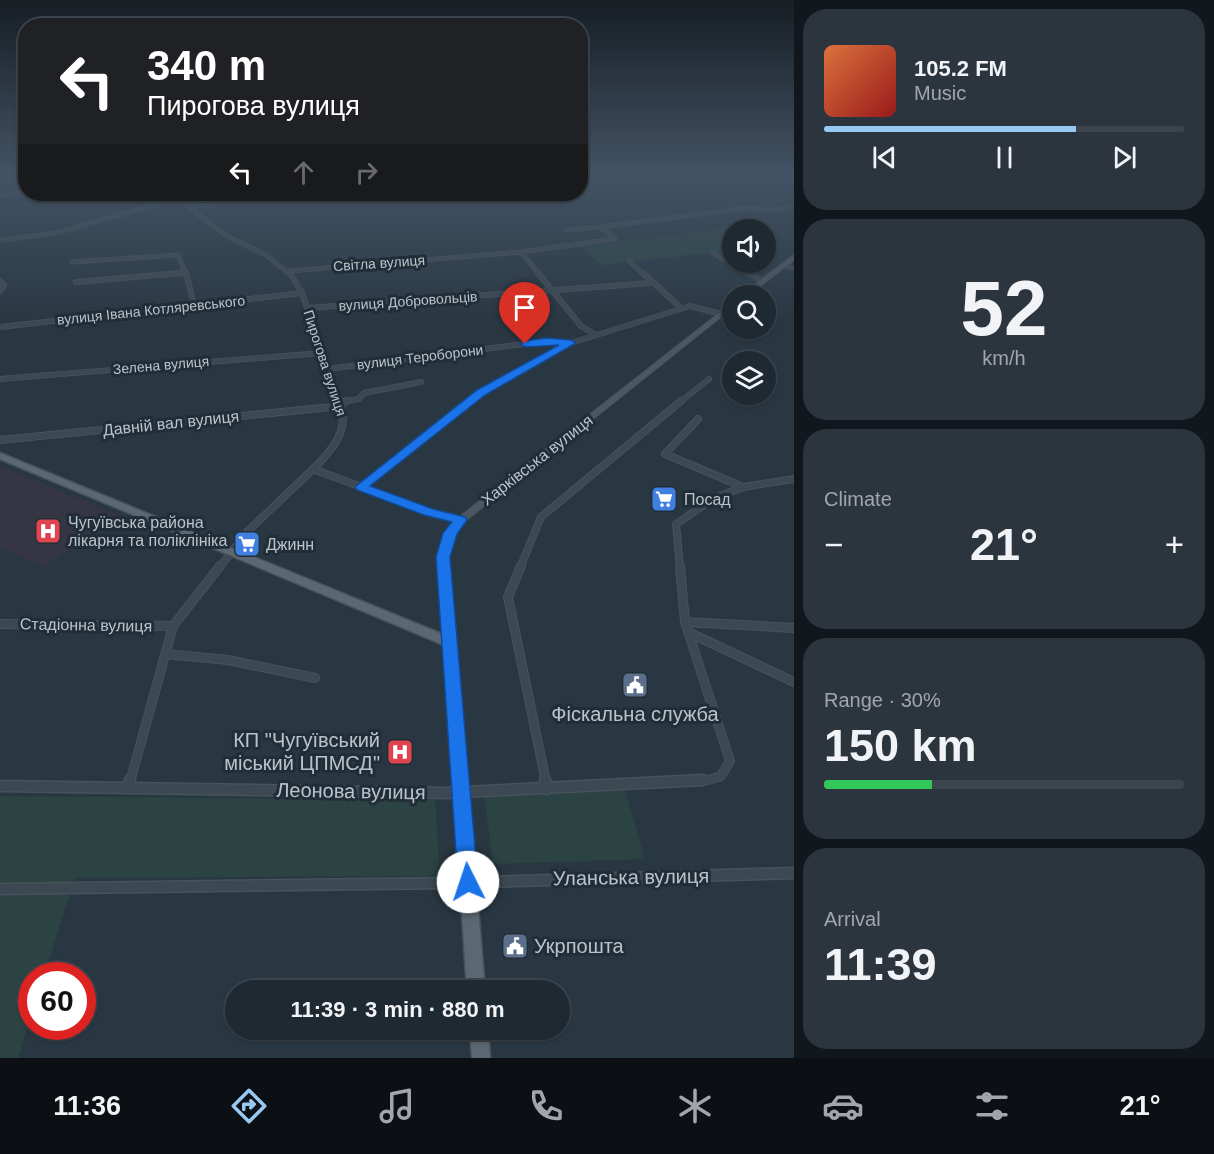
<!DOCTYPE html>
<html lang="en">
<head>
<meta charset="utf-8">
<style>
	:root { --surface:#1f2932; --page:#2c353e; --text:#f1f3f6; --muted:#a1a6ac; --line:#3c454d; --accent:#98c9f3 }
	body { margin:0; font-family:Arial,sans-serif; background:var(--page); color:var(--text); height:100vh; display:flex; flex-direction:column; font-size:22px; white-space:nowrap }
	* { box-sizing:border-box; margin:0 }
	p { font-size:20px; color:var(--muted) }
	.icon { flex:none; width:33px; height:33px; fill:none; stroke:currentColor; stroke-width:2; stroke-linecap:round; stroke-linejoin:round }
	.map { position:relative; flex:1; overflow:hidden }
	.drawer { display:flex; flex-direction:column; gap:9px; padding:9px; background:#11171c; width:420px }
	.drawer>* { flex:none }
	.guide { position:absolute; left:18px; top:18px; width:570px; height:183px; border-radius:24px; box-shadow:0 2px 4px #0004,0 0 0 2px var(--line); background:#202124; color:#fff; overflow:hidden }
	.controls { position:absolute; left:722px; top:219px; display:grid; gap:12px }
	.controls a { display:grid; place-items:center; width:54px; height:54px; border-radius:50%; background:var(--surface); box-shadow:0 2px 4px #0004,0 0 0 2px var(--line); font-size:30px }
	.speed { position:absolute; left:18px; top:962px; display:flex; gap:12px; font-size:30px; font-weight:700; text-align:center }
	.speed>* { display:grid; place-content:center; width:78px; height:78px; border-radius:50%; background:var(--surface); box-shadow:0 2px 4px #0004,0 0 0 2px var(--line); line-height:1 }
	.speed .limit { border:9px solid #d22; background:#fff; color:#111 }
	.pin { position:absolute; display:grid; place-items:center; width:51px; height:51px; color:#fff; margin:-62px -26px; border-radius:50% 50% 50% 0; rotate:-45deg; box-shadow:0 0 6px #0007 }
	.pin .icon { rotate:45deg }
	.me { position:absolute; width:66px; margin:-33px; rotate:356deg; stroke-linejoin:round; filter:drop-shadow(0 0 4px #0008) }
	.turn { display:flex; align-items:center; gap:21px; height:126px; padding:0 30px; font-size:27px }
	.turn .icon { width:78px; height:78px; stroke-width:2.5 }
	.turn b { display:block; font-size:42px; line-height:51px }
	.lanes { display:flex; align-items:center; height:57px; padding:0 30px; background:#0003; justify-content:center; gap:30px; direction:ltr }
	.lanes .off { opacity:.35 }
	.big { font-size:45px; font-weight:700; line-height:1.1 }
	.drawer .card { flex:1; display:flex; flex-direction:column; justify-content:center; gap:9px; min-width:0; padding:0 21px; border-radius:24px; background:var(--page) }
	.drawer .dial { align-items:center; gap:0 }
	.dial b { font-size:78px; line-height:1 }
	.song { display:flex; align-items:center; gap:18px }
	.cover { width:72px; height:72px; border-radius:9px; background:linear-gradient(135deg,hsl(20 70% 55%),hsl(0 70% 35%)) }
	.played { height:6px; border-radius:3px; background:linear-gradient(90deg,var(--accent) 70%,var(--line) 70%) }
	.keys { display:flex; justify-content:space-around; direction:ltr }
	.heat { display:flex; justify-content:space-between; align-items:center; font-size:33px; direction:ltr }
	.charge { height:9px; border-radius:4px; background:linear-gradient(90deg,#34c759 30%,var(--line) 0) }
	.trip { position:absolute; left:225px; top:980px; width:345px; height:60px; border-radius:30px; background:var(--surface); box-shadow:0 2px 4px #0004,0 0 0 2px var(--line); font-weight:700; line-height:60px; text-align:center }
	.dock { display:flex; height:96px; justify-content:space-around; align-items:center; background:#0c1014; color:var(--muted) }
	.dock .icon { width:42px; height:42px }
	.dock .on { color:var(--accent) }
	.dock b { font-size:27px; color:var(--text) }
	main { display:flex; flex:1; min-height:0 }
	.map>svg:first-child { display:block }
	.medical { fill:#353543 }
	.green { fill:#2b4342 }
	.lines { fill:none; stroke-linecap:round; stroke-linejoin:round }
	.street-far4-casing { stroke:#47525b; stroke-width:5 }
	.street-far3-casing { stroke:#47525b; stroke-width:6 }
	.street-far2-casing { stroke:#47525b; stroke-width:8 }
	.street-far1-casing { stroke:#47525b; stroke-width:10 }
	.street-casing { stroke:#47525b; stroke-width:13 }
	.secondary-casing { stroke:#47525b; stroke-width:2 }
	.primary-casing { stroke:#47525b; stroke-width:3 }
	.street-far4 { stroke:#3d4952; stroke-width:4 }
	.street-far3 { stroke:#3d4952; stroke-width:4.5 }
	.street-far2 { stroke:#3d4952; stroke-width:6 }
	.street-far1 { stroke:#3d4952; stroke-width:8 }
	.street { stroke:#3d4952; stroke-width:10 }
	.secondary { fill:#4b5864; fill-rule:evenodd }
	.primary { fill:#5b6871; fill-rule:evenodd }
	.route { fill:#1a73e8; stroke:#114b97; stroke-width:1.5 }
	.labels { text-anchor:middle; dominant-baseline:central; stroke-width:6; stroke-linejoin:round; paint-order:stroke }
	.far-street-label { font-size:14px; fill:#bac3cb; stroke:#212e37 }
	.street-label { font-size:16px; fill:#bac3cb; stroke:#212e37 }
	.poi-label { font-size:16px; fill:#bac3cb; stroke:#212e37; text-anchor:start }
	.near-poi-label { font-size:20px; fill:#bac3cb; stroke:#212e37 }
	.near-street-label { font-size:20px; fill:#bac3cb; stroke:#212e37 }
</style>
</head>
<body>
<main>
<div class="map">
<svg width="794" height="1058" viewBox="0 0 794 1058">
	<rect width="100%" height="100%" fill="#293742"/>
	<!-- medical -->
	<path class="medical" d="M 0,466 L 119,515 L 44,567 L 0,548 Z"/>
	<!-- green -->
	<g class="green">
		<path d="M 738,227 L 743,229 L 732,230 L 732,250 L 602,265 L 580,247 Z"/>
		<path d="M 625,790 L 645,859 L 493,864 L 484,795 Z"/>
		<path d="M 0,796 L 435,800 L 440,876 L 75,878 L 44,975 L 32,975 L 31,1015 L 18,1058 L 0,1058 Z"/>
	</g>
	<g class="lines">
		<defs>
			<g id="street-far4">
				<path d="M 580,179 L 614,176"/>
				<path d="M 172,194 L 225,235 L 266,255 L 291,275"/>
				<path d="M 0,196 L 26,192"/>
				<path d="M 188,207 L 258,197 L 369,194 L 440,199 L 488,198 L 522,194"/>
				<path d="M 567,230 L 601,227"/>
				<path d="M 0,240 L 56,233 L 177,198"/>
				<path d="M 521,252 L 540,275"/>
				<path d="M 713,253 L 751,275"/>
				<path d="M 629,261 L 644,275"/>
				<path d="M 72,262 L 178,255 L 186,275"/>
				<path d="M 783,265 L 794,268"/>
				<path d="M 289,271 L 521,252 L 615,239 L 601,227 L 746,208 L 773,210 L 794,207"/>
				<path d="M 162,275 L 186,273"/>
			</g>
			<g id="street-far3">
				<path d="M 186,273 L 194,305"/>
				<path d="M 290,273 L 302,293 L 340,403"/>
				<path d="M 538,273 L 581,326 L 596,335"/>
				<path d="M 643,273 L 681,308"/>
				<path d="M 749,273 L 762,281"/>
				<path d="M 0,281 L 4,285 L 0,291"/>
				<path d="M 76,282 L 181,273"/>
				<path d="M 307,308 L 652,283"/>
				<path d="M 0,327 L 302,293"/>
				<path d="M 328,369 L 547,341 L 571,343 L 690,306 L 721,314"/>
				<path d="M 0,379 L 322,353"/>
				<path d="M 341,402 L 359,399 L 364,393 L 421,382"/>
				<path d="M 469,403 L 481,393 L 571,343"/>
				<path d="M 679,403 L 709,379"/>
			</g>
			<g id="street-far2">
				<path d="M 340,401 C 350,431 333,449 313,469 L 429,512 L 461,520"/>
				<path d="M 341,402 L 347,401"/>
				<path d="M 698,419 L 665,454 L 743,487"/>
				<path d="M 0,440 L 342,406"/>
				<path d="M 361,487 L 471,401"/>
				<path d="M 219,568 L 247,532 L 313,469"/>
				<path d="M 520,568 L 541,517 L 681,401"/>
				<path d="M 680,568 L 676,524 L 713,499 L 743,487 L 794,479"/>
			</g>
			<g id="street-far1">
				<path d="M 521,566 L 508,597 L 546,782"/>
				<path d="M 685,622 L 794,628"/>
				<path d="M 0,624 L 173,626"/>
				<path d="M 688,632 L 794,682"/>
				<path d="M 166,654 L 228,660 L 315,678"/>
				<path d="M 130,782 L 173,626 L 220,566"/>
				<path d="M 673,782 L 708,780 L 721,776 L 730,761 L 685,622 L 680,566"/>
			</g>
			<g id="street">
				<path d="M 545,780 L 547,789"/>
				<path d="M 0,786 L 446,793 L 703,780"/>
				<path d="M 128,788 L 130,780"/>
				<path d="M 0,889 L 451,883 L 794,873"/>
			</g>
			<g id="secondary">
				<path d="M 794,255 L 794,260 L 747,296 L 740,296 Z"/>
				<path d="M 732,303 L 732,308 L 464,522 L 454,534 L 448,557 L 455,642 L 454,645 L 450,646 L 446,645 L 445,642 L 438,557 L 445,533 L 458,518 Z"/>
			</g>
			<g id="primary">
				<path d="M 0,453 L 454,639 L 456,642 L 485,990 L 467,990 L 444,645 L 0,459 Z"/>
				<path d="M 470,1029 L 488,1029 L 490,1058 L 472,1058 Z"/>
			</g>
		</defs>
		<!-- street-far4 casing -->
		<use href="#street-far4" class="street-far4-casing"/>
		<!-- street-far3 casing -->
		<use href="#street-far3" class="street-far3-casing"/>
		<!-- street-far2 casing -->
		<use href="#street-far2" class="street-far2-casing"/>
		<!-- street-far1 casing -->
		<use href="#street-far1" class="street-far1-casing"/>
		<!-- street casing -->
		<use href="#street" class="street-casing"/>
		<!-- secondary casing -->
		<use href="#secondary" class="secondary-casing"/>
		<!-- primary casing -->
		<use href="#primary" class="primary-casing"/>
		<!-- street-far4 -->
		<use href="#street-far4" class="street-far4"/>
		<!-- street-far3 -->
		<use href="#street-far3" class="street-far3"/>
		<!-- street-far2 -->
		<use href="#street-far2" class="street-far2"/>
		<!-- street-far1 -->
		<use href="#street-far1" class="street-far1"/>
		<!-- street -->
		<use href="#street" class="street"/>
		<!-- secondary -->
		<use href="#secondary" class="secondary"/>
		<!-- primary -->
		<use href="#primary" class="primary"/>
	</g>
	<!-- sky -->
	<linearGradient id="sky" x2="0" y2="1"><stop stop-color="#171e24"/><stop offset="0.54" stop-color="#435365"/><stop offset="1" stop-color="#435365" stop-opacity="0"/></linearGradient>
	<rect width="794" height="324" fill="url(#sky)"/>
	<!-- route -->
	<path class="route" d="M 547,338 L 571,340 L 576,343 L 485,395 L 370,486 L 433,509 L 465,517 L 467,520 L 457,534 L 450,557 L 478,882 L 475,889 L 468,892 L 461,889 L 458,882 L 436,557 L 443,533 L 452,522 L 424,515 L 357,490 L 355,487 L 477,390 L 559,345 L 525,347 L 520,344 L 525,341 Z"/>
	<!-- icons -->
	<defs>
		<symbol id="supermarket-square" viewBox="-11 -11 22 22"><rect x="-9" y="-9" width="18" height="18" rx="4" fill="#3f7fe0" stroke="#212e37"/><path d="M-6-5.5h2.5l.6 2H6L4.5 2H-2.5L-4.4-4H-6ZM-1.5 3.2a1.3 1.3 0 1 0 .1 0ZM3 3.2a1.3 1.3 0 1 0 .1 0Z" fill="#fff"/></symbol>
		<symbol id="hospital-square" viewBox="-11 -11 22 22"><rect x="-9" y="-9" width="18" height="18" rx="4" fill="#e0444e" stroke="#212e37"/><path d="M-5-5h3v3.5h4V-5h3V5h-3V1.5h-4V5h-3Z" fill="#fff"/></symbol>
		<symbol id="civic-square" viewBox="-11 -11 22 22"><rect x="-9" y="-9" width="18" height="18" rx="4" fill="#5c6f8a" stroke="#212e37"/><path d="M-.6-6.5H3V-4.5H.6V-3L4-1V1h2V6H-6V1h2V-1L-.6-3ZM-1.2 2.5V6h2.4V2.5Z" fill="#fff"/></symbol>
	</defs>
	<g fill-rule="evenodd">
		<use href="#supermarket-square" x="649" y="484" width="30" height="30"/>
		<use href="#hospital-square" x="33" y="516" width="30" height="30"/>
		<use href="#supermarket-square" x="232" y="529" width="30" height="30"/>
		<use href="#civic-square" x="620" y="670" width="30" height="30"/>
		<use href="#hospital-square" x="385" y="737" width="30" height="30"/>
		<use href="#civic-square" x="500" y="931" width="30" height="30"/>
	</g>
	<g class="labels">
		<!-- far-street labels -->
		<g class="far-street-label">
			<text transform="translate(379 263) rotate(-4)">Світла вулиця</text>
			<text transform="translate(408 301) rotate(-4)">вулиця Добровольців</text>
			<text transform="translate(151 310) rotate(-6)">вулиця Івана Котляревського</text>
			<text transform="translate(420 357) rotate(-7)">вулиця Тероборони</text>
			<text transform="translate(325 363) rotate(72)">Пирогова вулиця</text>
			<text transform="translate(161 365) rotate(-5)">Зелена вулиця</text>
		</g>
		<!-- street labels -->
		<g class="street-label">
			<text transform="translate(171 423) rotate(-6)">Давній вал вулиця</text>
			<text transform="translate(537 460) rotate(-38)">Харківська вулиця</text>
			<text transform="translate(86 625) rotate(1)">Стадіонна вулиця</text>
		</g>
		<!-- poi labels -->
		<g class="poi-label">
			<text x="684" y="499">Посад</text>
			<text x="68" y="522">Чугуївська района<tspan x="68" dy="18">лікарня та поліклініка</tspan></text>
			<text x="266" y="544">Джинн</text>
		</g>
		<!-- near-poi labels -->
		<g class="near-poi-label">
			<text x="635" y="714">Фіскальна служба</text>
			<text x="380" y="740" text-anchor="end">КП "Чугуївський<tspan x="380" dy="23">міський ЦПМСД"</tspan></text>
			<text x="534" y="946" text-anchor="start">Укрпошта</text>
		</g>
		<!-- near-street labels -->
		<g class="near-street-label">
			<text transform="translate(351 791) rotate(1)">Леонова вулиця</text>
			<text transform="translate(631 877) rotate(-1)">Уланська вулиця</text>
		</g>
	</g>
</svg>
<div class="controls">
<a><svg class="icon" aria-label="sound" viewBox="0 0 24 24"><path d="M4 9h4l5-4v14l-5-4H4zM17 9q2 3 0 6"/></svg></a>
<a><svg class="icon" aria-label="search" viewBox="0 0 24 24"><circle cx="10" cy="10" r="6"/><path d="M15 15l6 6"/></svg></a>
<a><svg class="icon" aria-label="layers" viewBox="0 0 24 24"><path d="M12 4l9 5-9 5-9-5zM3 14l9 5 9-5"/></svg></a>
</div>
<div class="speed"><div class="limit">60</div></div>
<div class="pin" style="left:525px;top:344px;background:#d93025"><svg class="icon" aria-label="arrive" viewBox="0 0 24 24"><path d="M6 21V4h12l-3 4 3 4H6"/></svg></div>
<svg class="me" style="left:468px;top:882px" viewBox="-20 -20 40 40"><circle r="19" fill="#fff"/><path d="M0-13L10 11 0 6-10 11z" fill="#1a73e8"/></svg>
<div class="trip">11:39 · 3 min · 880 m</div>
<div class="guide">
<div class="turn"><svg class="icon" aria-label="left" viewBox="0 0 24 24"><path d="M17 20v-9H6M10 6l-5 5 5 5"/></svg><div><b>340 m</b>Пирогова вулиця</div></div>
<div class="lanes"><svg class="icon" aria-label="left" viewBox="0 0 24 24"><path d="M17 20v-9H6M10 6l-5 5 5 5"/></svg><svg class="icon off" aria-label="ahead" viewBox="0 0 24 24"><path d="M12 20V5M6 11l6-6 6 6"/></svg><svg class="icon off" aria-label="right" viewBox="0 0 24 24"><path d="M7 20v-9h11M14 6l5 5-5 5"/></svg></div>
</div>
</div>
<section class="drawer">
<div class="card">
<div class="song"><i class="cover"></i><div><b>105.2 FM</b><p>Music</p></div></div>
<div class="played"></div>
<div class="keys"><svg class="icon" aria-label="previous" viewBox="0 0 24 24"><path d="M18 5L8 12l10 7zM5 5v14"/></svg><svg class="icon" aria-label="pause" viewBox="0 0 24 24"><path d="M8 5v14M16 5v14"/></svg><svg class="icon" aria-label="next" viewBox="0 0 24 24"><path d="M6 5l10 7-10 7zM19 5v14"/></svg></div>
</div>
<div class="card dial"><b>52</b><p>km/h</p></div>
<div class="card"><p>Climate</p>
<div class="heat"><a>−</a><b class="big">21°</b><a>+</a></div>
</div>
<div class="card"><p>Range · 30%</p><b class="big">150 km</b><div class="charge"></div></div>
<div class="card"><p>Arrival</p><b class="big">11:39</b></div>
</section>
</main>
<nav class="dock">
<b>11:36</b>
<svg class="icon on" aria-label="directions" viewBox="0 0 24 24"><path d="M12 3l9 9-9 9-9-9zM9 14v-3h6M13 9l2 2-2 2"/></svg>
<svg class="icon" aria-label="music" viewBox="0 0 24 24"><path d="M9 18V5l10-2v13"/><circle cx="6" cy="18" r="3"/><circle cx="16" cy="16" r="3"/></svg>
<svg class="icon" aria-label="phone" viewBox="0 0 24 24"><path d="M5 4h4l2 5-3 2q2 4 5 5l2-3 5 2v4C11 20 4 13 5 4z"/></svg>
<svg class="icon" aria-label="climate" viewBox="0 0 24 24"><path d="M12 3v18M4 7l16 10M4 17L20 7"/></svg>
<svg class="icon" aria-label="car" viewBox="0 0 24 24"><path d="M5 17H2v-5l4-1 3-4h7l3 4 3 1v5h-3M9 17h6M6 11h13"/><circle cx="7" cy="17" r="2"/><circle cx="17" cy="17" r="2"/></svg>
<svg class="icon" aria-label="filters" viewBox="0 0 24 24"><path d="M4 7h16M4 17h16"/><circle cx="9" cy="7" r="2"/><circle cx="15" cy="17" r="2"/></svg>
<b>21°</b>
</nav>
</body>
</html>
